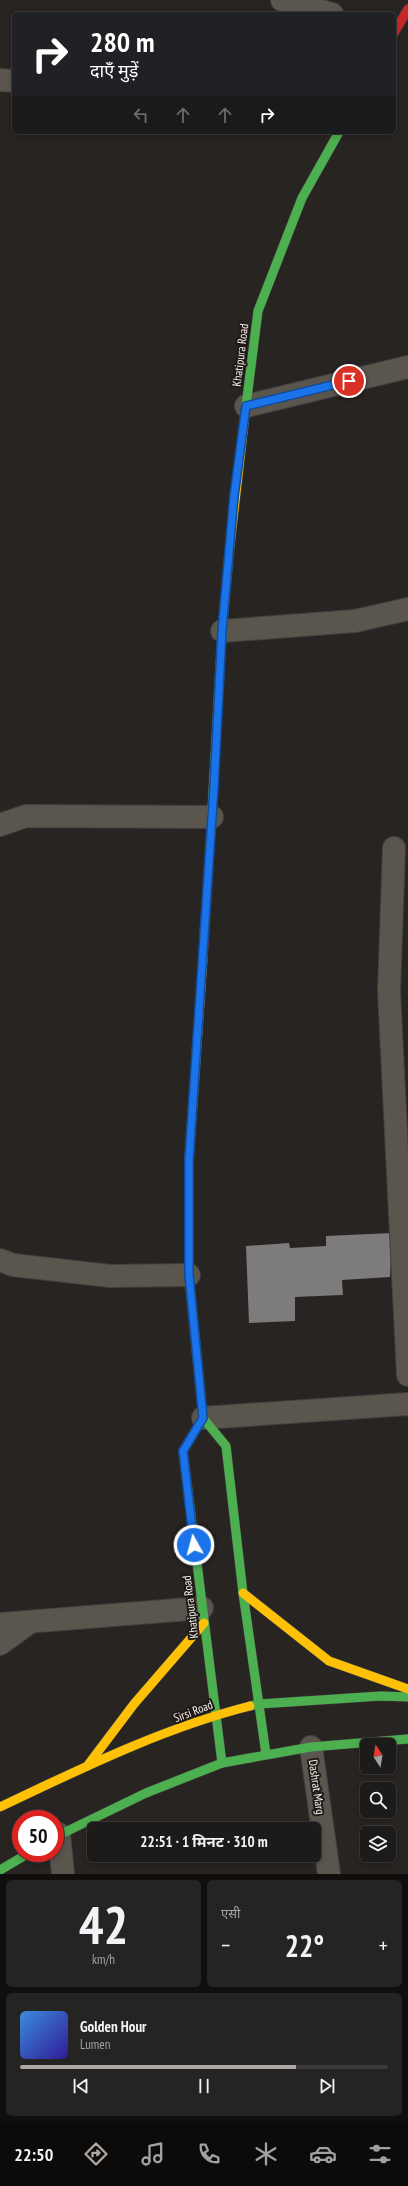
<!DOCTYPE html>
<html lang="hi">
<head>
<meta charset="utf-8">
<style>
	:root { --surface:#1d1b1a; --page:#252423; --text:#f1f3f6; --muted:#a0a1a2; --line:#3b3939; --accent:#aca8a6 }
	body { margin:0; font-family:"PT Sans Narrow","Noto Sans Devanagari",sans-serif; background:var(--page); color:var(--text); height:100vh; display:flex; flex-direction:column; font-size:15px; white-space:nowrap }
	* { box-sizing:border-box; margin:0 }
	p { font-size:13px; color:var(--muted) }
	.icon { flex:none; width:22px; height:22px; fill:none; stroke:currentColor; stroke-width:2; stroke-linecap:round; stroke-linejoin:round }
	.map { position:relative; height:1874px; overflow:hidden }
	.panel { display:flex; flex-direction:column; gap:6px; padding:6px; background:#100f0e; flex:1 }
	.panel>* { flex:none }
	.top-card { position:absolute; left:12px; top:12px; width:384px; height:122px; border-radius:6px; box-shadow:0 2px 6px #0003,0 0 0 1px var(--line); background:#202124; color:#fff; overflow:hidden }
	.needle { width:26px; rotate:348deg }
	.tools { position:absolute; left:360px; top:1738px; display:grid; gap:8px }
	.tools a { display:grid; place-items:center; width:36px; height:36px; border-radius:6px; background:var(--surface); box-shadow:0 2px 6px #0003,0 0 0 1px var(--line); font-size:20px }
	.speed { position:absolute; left:12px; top:1810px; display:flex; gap:8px; font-size:20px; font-weight:700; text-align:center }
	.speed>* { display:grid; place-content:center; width:52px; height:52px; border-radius:50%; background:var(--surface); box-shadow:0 2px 6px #0003,0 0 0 1px var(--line); line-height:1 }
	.speed .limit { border:6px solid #d22; background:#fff; color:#111 }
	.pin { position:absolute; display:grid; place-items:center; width:34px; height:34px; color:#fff; margin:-17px; border:2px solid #fff; border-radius:50%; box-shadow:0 1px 4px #0007 }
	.me { position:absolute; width:44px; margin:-22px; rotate:353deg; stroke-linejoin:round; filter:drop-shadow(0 0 3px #0008) }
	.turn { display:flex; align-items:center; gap:14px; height:84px; padding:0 12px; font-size:18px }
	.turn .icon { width:52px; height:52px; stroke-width:2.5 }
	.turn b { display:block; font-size:28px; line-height:34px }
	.lanes { display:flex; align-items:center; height:38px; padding:0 12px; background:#0003; justify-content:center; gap:20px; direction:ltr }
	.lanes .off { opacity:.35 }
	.big { font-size:30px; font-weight:700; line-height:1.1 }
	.panel .widget { flex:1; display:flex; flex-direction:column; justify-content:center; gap:6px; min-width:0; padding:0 14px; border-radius:6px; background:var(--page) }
	.panel .dial { align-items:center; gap:0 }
	.dial b { font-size:52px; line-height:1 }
	.song { display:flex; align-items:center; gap:12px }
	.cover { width:48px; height:48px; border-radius:6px; background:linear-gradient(135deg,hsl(210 70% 55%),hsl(250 70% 35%)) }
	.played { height:4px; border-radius:2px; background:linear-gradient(90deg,var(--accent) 75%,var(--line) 75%) }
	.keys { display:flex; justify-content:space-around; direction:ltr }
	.heat { display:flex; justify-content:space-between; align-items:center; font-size:22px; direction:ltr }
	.panel .tiles { flex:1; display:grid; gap:6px; grid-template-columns:1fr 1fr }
	.widget:last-child { grid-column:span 2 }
	.trip { position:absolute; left:87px; top:1822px; width:234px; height:40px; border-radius:6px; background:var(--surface); box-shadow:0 2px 6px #0003,0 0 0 1px var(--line); font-weight:700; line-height:40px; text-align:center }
	.tabs { display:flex; height:64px; justify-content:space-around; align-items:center; background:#0c0b0a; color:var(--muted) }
	.tabs .icon { width:28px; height:28px }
	.tabs .selected { color:var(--accent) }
	.tabs b { font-size:18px; color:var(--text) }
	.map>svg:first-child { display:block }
	.building { fill:#7d7b7c }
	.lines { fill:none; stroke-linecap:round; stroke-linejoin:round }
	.street-casing { stroke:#43403f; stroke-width:24 }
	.fast-casing { stroke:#43403f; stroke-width:10 }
	.slow-casing { stroke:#43403f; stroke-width:10 }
	.jam-casing { stroke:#43403f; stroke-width:10 }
	.street { stroke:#5a564e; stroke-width:22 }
	.fast { stroke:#4caf50; stroke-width:9 }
	.slow { stroke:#ffc107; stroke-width:9 }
	.jam { stroke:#c62828; stroke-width:9 }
	.route-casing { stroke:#114b97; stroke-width:10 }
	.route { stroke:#1a73e8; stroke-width:7 }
	.labels { text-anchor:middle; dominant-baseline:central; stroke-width:4; stroke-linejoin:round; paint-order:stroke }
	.street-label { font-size:12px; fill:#f4efed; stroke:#201a16 }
</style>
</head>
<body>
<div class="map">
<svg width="408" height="1874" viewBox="0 0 408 1874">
	<rect width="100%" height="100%" fill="#272422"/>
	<!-- building -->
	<path class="building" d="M 392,1233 L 390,1277 L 342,1280 L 343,1295 L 295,1297 L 295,1321 L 249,1323 L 246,1246 L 289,1243 L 290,1248 L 326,1246 L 326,1236 Z"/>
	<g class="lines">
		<defs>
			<g id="street">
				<path d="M 282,0 L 332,14"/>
				<path d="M 0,80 L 14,81"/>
				<path d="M 246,406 L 408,367"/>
				<path d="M 222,631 L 355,621 L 408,609"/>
				<path d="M 0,825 L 26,816 L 212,817"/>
				<path d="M 394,848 L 389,991 L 408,1375"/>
				<path d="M 0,1260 L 13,1265 L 110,1276 L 189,1275"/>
				<path d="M 203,1418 L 408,1404"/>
				<path d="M 0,1624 L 202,1608"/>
				<path d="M 0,1644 L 30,1622"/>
				<path d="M 311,1747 L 329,1874"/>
				<path d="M 59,1834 L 63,1874"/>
			</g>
			<g id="fast">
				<path d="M 246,406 L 258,311 L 302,198 L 339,132"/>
				<path d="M 211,828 L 222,631 L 230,545"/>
				<path d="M 189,1230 L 189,1275 L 203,1418 L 183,1451 L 222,1763"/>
				<path d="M 203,1418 L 226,1446 L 243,1593 L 266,1754"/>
				<path d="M 250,1706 L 259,1704 L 381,1696 L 408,1697"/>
				<path d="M 55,1837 L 146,1793 L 222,1763 L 311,1747 L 408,1739"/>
				<path d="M 0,1870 L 29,1853"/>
			</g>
			<g id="slow">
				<path d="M 230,545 L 246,406"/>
				<path d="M 189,1230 L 189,1160 L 203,958"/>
				<path d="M 243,1593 L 329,1661 L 408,1689"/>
				<path d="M 88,1765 L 134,1704 L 204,1623"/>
				<path d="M 0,1807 C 80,1769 163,1728 250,1706"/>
			</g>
			<g id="jam">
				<path d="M 394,33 L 408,9"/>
				<path d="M 203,958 L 211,828"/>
			</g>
		</defs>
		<!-- street casing -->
		<use href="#street" class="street-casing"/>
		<!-- fast casing -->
		<use href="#fast" class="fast-casing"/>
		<!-- slow casing -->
		<use href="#slow" class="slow-casing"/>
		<!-- jam casing -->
		<use href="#jam" class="jam-casing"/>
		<!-- street -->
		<use href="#street" class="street"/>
		<!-- fast -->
		<use href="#fast" class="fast"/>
		<!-- slow -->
		<use href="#slow" class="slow"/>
		<!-- jam -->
		<use href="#jam" class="jam"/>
	</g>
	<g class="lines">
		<defs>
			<path id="route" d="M 194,1545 L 183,1451 L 203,1418 L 189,1275 L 189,1160 L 214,787 L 222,631 L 234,496 L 246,406 L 349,381"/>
		</defs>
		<!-- route casing -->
		<use href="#route" class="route-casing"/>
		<!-- route -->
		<use href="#route" class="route"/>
	</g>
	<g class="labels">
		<!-- street labels -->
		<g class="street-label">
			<text transform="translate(240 355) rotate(-83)">Khatipura Road</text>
			<text transform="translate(190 1607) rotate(-97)">Khatipura Road</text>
			<text transform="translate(193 1711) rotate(-21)">Sirsi Road</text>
			<text transform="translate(317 1787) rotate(82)">Dashrat Marg</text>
		</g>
	</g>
</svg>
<div class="tools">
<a><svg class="needle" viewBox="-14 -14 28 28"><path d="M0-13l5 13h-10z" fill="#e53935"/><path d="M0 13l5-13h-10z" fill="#a0a1a2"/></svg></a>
<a><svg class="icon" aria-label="search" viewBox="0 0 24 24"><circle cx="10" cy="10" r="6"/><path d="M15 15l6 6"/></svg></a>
<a><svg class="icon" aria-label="layers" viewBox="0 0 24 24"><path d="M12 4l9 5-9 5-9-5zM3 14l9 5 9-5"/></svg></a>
</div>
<div class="speed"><div class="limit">50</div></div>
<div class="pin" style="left:349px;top:381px;background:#d93025"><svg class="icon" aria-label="arrive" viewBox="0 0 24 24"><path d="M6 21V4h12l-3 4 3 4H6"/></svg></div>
<svg class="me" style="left:194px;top:1545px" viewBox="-20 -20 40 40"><circle r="17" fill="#1a73e8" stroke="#fff" stroke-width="3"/><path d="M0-11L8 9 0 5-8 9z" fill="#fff"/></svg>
<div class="trip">22:51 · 1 मिनट · 310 m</div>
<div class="top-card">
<div class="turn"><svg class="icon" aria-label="right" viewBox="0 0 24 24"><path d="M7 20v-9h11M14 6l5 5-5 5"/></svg><div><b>280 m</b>दाएँ मुड़ें</div></div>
<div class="lanes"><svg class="icon off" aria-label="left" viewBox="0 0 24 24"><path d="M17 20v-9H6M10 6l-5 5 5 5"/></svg><svg class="icon off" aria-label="ahead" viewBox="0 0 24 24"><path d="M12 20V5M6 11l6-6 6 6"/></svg><svg class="icon off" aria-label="ahead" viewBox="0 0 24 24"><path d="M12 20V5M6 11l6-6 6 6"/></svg><svg class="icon" aria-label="right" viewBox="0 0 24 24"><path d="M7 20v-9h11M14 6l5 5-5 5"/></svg></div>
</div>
</div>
<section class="panel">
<div class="tiles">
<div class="widget dial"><b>42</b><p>km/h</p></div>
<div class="widget"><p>एसी</p>
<div class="heat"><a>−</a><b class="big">22°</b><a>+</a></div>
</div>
<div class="widget">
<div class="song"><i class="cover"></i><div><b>Golden Hour</b><p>Lumen</p></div></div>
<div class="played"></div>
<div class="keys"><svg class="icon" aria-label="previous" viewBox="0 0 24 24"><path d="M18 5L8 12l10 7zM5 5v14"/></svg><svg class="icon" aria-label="pause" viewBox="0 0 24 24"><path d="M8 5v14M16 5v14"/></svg><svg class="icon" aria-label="next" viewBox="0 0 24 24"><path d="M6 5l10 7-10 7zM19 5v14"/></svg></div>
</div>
</div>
</section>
<nav class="tabs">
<b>22:50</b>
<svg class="icon selected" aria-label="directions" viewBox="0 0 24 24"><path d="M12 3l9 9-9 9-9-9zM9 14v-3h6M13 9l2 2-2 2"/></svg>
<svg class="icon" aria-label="music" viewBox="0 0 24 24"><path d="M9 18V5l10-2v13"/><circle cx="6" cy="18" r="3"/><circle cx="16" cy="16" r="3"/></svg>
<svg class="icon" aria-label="phone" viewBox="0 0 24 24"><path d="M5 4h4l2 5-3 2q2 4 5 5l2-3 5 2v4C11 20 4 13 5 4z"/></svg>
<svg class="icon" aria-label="climate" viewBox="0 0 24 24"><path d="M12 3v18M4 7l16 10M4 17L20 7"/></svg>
<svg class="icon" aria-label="car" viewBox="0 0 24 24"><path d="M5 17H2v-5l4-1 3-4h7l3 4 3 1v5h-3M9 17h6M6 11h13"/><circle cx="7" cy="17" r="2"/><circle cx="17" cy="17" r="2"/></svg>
<svg class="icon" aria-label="filters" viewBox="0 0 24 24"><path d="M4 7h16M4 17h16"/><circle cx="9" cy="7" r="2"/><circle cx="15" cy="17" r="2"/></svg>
</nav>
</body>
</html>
